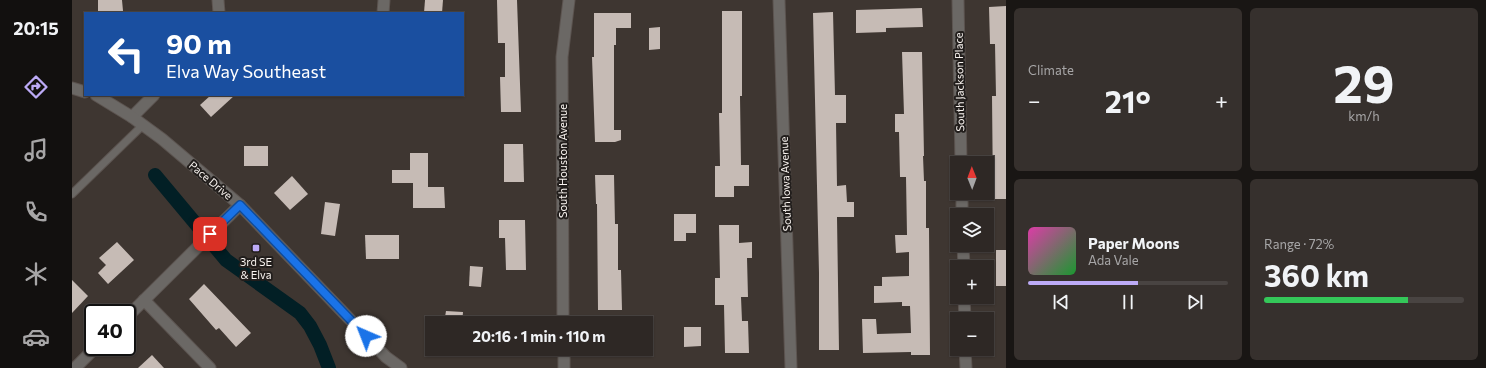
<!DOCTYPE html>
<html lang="en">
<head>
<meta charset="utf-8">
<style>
	:root { --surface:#2e2825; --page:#36302d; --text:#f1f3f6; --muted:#a7a6a7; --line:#494442; --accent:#bcaaf6 }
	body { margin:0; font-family:Commissioner,sans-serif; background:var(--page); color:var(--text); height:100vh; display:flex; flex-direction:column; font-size:15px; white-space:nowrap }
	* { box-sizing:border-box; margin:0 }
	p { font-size:13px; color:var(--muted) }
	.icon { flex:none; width:22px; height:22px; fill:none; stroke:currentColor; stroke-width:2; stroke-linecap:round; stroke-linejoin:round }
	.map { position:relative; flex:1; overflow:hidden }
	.side { display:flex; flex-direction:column; gap:8px; padding:8px; background:#191614; width:480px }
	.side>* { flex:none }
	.banner { position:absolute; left:12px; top:12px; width:380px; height:84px; border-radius:0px; box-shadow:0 1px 3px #0004,0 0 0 1px var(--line); background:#1a4fa0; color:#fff; overflow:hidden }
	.needle { width:26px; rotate:359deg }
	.controls { position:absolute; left:878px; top:156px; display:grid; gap:8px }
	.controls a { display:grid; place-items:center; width:44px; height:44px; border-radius:0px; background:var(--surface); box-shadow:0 1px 3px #0004,0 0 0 1px var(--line); font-size:20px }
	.speed { position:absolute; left:12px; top:304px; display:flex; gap:8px; font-size:20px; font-weight:700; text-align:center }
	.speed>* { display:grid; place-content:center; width:52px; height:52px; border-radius:50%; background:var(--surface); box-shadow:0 1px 3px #0004,0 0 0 1px var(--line); line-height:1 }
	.speed .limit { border:2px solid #111; border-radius:6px; background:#fff; color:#111 }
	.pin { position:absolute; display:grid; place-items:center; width:34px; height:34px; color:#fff; margin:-17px; border-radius:8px; box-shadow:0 2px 6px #0006 }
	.me { position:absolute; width:44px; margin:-22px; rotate:316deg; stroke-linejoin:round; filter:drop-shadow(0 0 3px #0008) }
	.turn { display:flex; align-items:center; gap:14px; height:84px; padding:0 16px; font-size:18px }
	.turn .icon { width:52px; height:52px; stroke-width:2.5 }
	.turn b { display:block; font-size:28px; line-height:34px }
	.big { font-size:30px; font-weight:700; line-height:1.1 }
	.side .widget { flex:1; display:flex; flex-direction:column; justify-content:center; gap:6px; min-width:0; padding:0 14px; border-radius:6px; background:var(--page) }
	.side .dial { align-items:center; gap:0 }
	.dial b { font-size:52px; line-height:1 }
	.song { display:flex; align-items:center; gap:12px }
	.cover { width:48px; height:48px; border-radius:6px; background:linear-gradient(135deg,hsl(320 70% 55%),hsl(130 70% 35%)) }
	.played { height:4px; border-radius:2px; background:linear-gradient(90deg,var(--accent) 55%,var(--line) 55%) }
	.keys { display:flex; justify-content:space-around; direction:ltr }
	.heat { display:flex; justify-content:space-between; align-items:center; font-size:22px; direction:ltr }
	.charge { height:6px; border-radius:3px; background:linear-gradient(90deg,#34c759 72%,var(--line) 0) }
	.side .tiles { flex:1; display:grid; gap:8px; grid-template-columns:repeat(2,1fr) }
	.trip { position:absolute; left:353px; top:316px; width:228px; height:40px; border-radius:0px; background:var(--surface); box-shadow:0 1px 3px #0004,0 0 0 1px var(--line); font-weight:700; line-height:40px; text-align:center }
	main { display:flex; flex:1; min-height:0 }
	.tab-bar { display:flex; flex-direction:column; width:72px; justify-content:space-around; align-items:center; background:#12100f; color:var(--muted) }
	.tab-bar .icon { width:28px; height:28px }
	.tab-bar .current { color:var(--accent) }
	.tab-bar b { font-size:18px; color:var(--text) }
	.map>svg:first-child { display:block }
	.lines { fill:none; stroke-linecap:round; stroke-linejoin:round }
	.canal { stroke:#021f25; stroke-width:14 }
	.building { fill:#c6bbb5 }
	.service-casing { stroke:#5c5450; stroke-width:9 }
	.minor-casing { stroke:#5c5450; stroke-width:13 }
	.tertiary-casing { stroke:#5c5450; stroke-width:13 }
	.service { stroke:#6b6865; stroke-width:7 }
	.minor { stroke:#6b6865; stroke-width:11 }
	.tertiary { stroke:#6b6865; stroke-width:11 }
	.route-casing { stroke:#114b97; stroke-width:10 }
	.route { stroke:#1a73e8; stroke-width:7 }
	.poi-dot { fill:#bcaaf6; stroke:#221e1c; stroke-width:1.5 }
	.labels { text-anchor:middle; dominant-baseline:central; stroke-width:4; stroke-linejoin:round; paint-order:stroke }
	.street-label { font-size:11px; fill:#f9f4f0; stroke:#221e1c }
	.poi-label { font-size:11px; fill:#f9f4f0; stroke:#221e1c }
</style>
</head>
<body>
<main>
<nav class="tab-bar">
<b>20:15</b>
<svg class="icon current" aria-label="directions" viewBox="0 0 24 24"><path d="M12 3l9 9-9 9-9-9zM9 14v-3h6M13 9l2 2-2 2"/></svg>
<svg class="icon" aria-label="music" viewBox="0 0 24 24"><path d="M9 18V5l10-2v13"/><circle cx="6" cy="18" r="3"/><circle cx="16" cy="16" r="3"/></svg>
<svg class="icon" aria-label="phone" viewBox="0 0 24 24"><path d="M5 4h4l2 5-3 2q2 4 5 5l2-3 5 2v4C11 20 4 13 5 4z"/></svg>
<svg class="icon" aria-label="climate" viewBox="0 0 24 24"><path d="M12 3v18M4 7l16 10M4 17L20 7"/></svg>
<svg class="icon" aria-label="car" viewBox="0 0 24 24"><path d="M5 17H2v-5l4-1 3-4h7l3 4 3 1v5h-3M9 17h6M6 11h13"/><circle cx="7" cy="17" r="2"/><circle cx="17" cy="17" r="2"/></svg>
</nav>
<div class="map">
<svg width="934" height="368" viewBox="0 0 934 368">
	<rect width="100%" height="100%" fill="#3e3631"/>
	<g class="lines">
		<!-- canal -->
		<path class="canal" d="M 83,175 L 154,260 L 228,313 L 238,326 L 248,345 L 257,368"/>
	</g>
	<!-- building -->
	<g class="building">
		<path d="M 26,0 L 50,0 L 51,11 L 26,12 Z"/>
		<path d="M 353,0 L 371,0 L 370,13 L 352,13 Z"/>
		<path d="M 425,0 L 445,0 L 449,112 L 429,112 L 428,77 L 433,77 L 433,43 L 426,43 Z"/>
		<path d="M 934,6 L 934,199 L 921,199 L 920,96 L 924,96 L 923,44 L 918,44 L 917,7 Z"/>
		<path d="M 850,8 L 851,27 L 814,28 L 814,32 L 784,33 L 784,10 Z"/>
		<path d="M 650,11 L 670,11 L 670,96 L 668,96 L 669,165 L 677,165 L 677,186 L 662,186 L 662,197 L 643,197 L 643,166 L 648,166 L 647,113 L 650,113 Z"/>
		<path d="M 761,12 L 763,95 L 774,95 L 774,123 L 764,123 L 765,186 L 774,185 L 775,202 L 782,202 L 782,217 L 765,217 L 767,350 L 747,350 L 747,273 L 741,13 Z"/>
		<path d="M 522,13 L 559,13 L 559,28 L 544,28 L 544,45 L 542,45 L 542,130 L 549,130 L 549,140 L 543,142 L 523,142 L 520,57 L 522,57 Z"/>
		<path d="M 588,27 L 588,49 L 577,50 L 577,28 Z"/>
		<path d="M 830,52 L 850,52 L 852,156 L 851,156 L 852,181 L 854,181 L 854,228 L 857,228 L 858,355 L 839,355 L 839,352 L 791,353 L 790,319 L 804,319 L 805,334 L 839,333 L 838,306 L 830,306 L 830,302 L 802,303 L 802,286 L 810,286 L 810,277 L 837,276 L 837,252 L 824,253 L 823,235 L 835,235 L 834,177 L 828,177 L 827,132 L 823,132 L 823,114 L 832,114 Z"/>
		<path d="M 139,95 L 163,95 L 139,117 L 128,105 Z"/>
		<path d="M 432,144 L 451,144 L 452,182 L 432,182 Z"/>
		<rect x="172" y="146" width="24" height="20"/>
		<path d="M 338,153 L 356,153 L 356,187 L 372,187 L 373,208 L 341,208 L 341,183 L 320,183 L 320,170 L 338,170 Z"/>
		<path d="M 523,175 L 542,175 L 543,224 L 546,224 L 546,270 L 549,270 L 550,310 L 526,310 L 525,204 L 524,204 Z"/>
		<path d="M 220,176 L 236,194 L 218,210 L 202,193 Z"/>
		<path d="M 253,202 L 268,204 L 263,236 L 249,234 Z"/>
		<path d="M 602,214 L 624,214 L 624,233 L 614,233 L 614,241 L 602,241 Z"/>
		<path d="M 427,220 L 453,220 L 454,270 L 434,270 L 433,238 L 427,238 Z"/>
		<path d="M 647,225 L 667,225 L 667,243 L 680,242 L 680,258 L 675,258 L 676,297 L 669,297 L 670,321 L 676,321 L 677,353 L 653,353 L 652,305 L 643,305 L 643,278 L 648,278 Z"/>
		<path d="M 293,235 L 327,235 L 327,259 L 294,259 Z"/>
		<path d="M 45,242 L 62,260 L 36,284 L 26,273 L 34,265 L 27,258 Z"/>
		<rect x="924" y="250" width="10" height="36"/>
		<path d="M 398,266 L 411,267 L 409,287 L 397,286 Z"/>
		<path d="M 0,280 L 16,296 L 0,313 Z"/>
		<path d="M 132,284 L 179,333 L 164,347 L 147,328 L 144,330 L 117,299 Z"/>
		<path d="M 374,311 L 391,312 L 390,323 L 372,323 Z"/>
		<path d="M 612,327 L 629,327 L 629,346 L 612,347 Z"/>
		<path d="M 80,355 L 92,368 L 66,368 Z"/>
	</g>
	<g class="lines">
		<defs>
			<path id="service" d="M 0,194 L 71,125"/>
			<g id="minor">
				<path d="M 146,0 L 147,13"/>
				<path d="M 707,0 L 719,368"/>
				<path d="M 886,0 L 889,163"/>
				<path d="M 311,13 L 312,0"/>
				<path d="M 60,117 L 82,95"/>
				<path d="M 890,193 L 890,215"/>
				<path d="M 891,245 L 892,267"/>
				<path d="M 892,297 L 893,319"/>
				<path d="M 72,300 L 138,368"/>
				<path d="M 55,317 L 168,205"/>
				<path d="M 491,323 L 490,57 L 497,0"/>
				<path d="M 492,349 L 492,368"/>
				<path d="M 893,349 L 894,368"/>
				<path d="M 3,368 L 24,347"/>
			</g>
			<g id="tertiary">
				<path d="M 0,88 L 13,92"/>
				<path d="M 24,95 L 60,117 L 90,139 L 168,205 L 314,357 L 329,368"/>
			</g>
		</defs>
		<!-- service casing -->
		<use href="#service" class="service-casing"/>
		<!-- minor casing -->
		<use href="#minor" class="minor-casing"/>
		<!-- tertiary casing -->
		<use href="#tertiary" class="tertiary-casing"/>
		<!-- service -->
		<use href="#service" class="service"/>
		<!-- minor -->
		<use href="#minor" class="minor"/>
		<!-- tertiary -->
		<use href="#tertiary" class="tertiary"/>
	</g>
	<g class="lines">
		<defs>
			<path id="route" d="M 138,234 L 168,205 L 294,336"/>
		</defs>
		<!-- route casing -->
		<use href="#route" class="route-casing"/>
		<!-- route -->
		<use href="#route" class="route"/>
	</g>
	<!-- markers -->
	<rect class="poi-dot" x="180" y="244" width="8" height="8" rx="2"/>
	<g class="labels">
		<!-- street labels -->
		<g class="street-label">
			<text transform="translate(887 82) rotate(-91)">South Jackson Place</text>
			<text transform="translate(490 161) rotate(-90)">South Houston Avenue</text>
			<text transform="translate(139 180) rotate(40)">Pace Drive</text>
			<text transform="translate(713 184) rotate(-92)">South Iowa Avenue</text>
		</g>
		<!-- poi labels -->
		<g class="poi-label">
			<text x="184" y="261">3rd SE<tspan x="184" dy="13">&amp; Elva</tspan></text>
		</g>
	</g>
</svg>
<div class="controls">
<a><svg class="needle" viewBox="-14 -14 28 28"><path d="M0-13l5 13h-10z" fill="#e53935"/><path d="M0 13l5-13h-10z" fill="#a7a6a7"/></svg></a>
<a><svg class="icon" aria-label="layers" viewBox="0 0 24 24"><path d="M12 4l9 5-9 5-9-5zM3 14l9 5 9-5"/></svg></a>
<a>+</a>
<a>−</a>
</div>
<div class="speed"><div class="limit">40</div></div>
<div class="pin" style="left:138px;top:234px;background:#d93025"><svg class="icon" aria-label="arrive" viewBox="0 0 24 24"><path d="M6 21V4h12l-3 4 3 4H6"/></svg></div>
<svg class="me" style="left:294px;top:336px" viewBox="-20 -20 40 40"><circle r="19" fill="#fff"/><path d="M0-13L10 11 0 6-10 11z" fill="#1a73e8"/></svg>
<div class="trip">20:16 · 1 min · 110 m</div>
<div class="banner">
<div class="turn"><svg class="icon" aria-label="left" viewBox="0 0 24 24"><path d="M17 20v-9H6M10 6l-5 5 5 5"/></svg><div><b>90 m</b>Elva Way Southeast</div></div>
</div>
</div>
<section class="side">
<div class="tiles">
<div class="widget"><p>Climate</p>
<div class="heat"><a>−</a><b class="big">21°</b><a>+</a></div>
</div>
<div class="widget dial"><b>29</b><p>km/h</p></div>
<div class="widget">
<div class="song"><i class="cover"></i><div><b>Paper Moons</b><p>Ada Vale</p></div></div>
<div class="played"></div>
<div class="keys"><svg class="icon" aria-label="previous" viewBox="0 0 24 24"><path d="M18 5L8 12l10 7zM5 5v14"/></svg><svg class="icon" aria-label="pause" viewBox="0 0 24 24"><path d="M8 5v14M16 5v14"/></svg><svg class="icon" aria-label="next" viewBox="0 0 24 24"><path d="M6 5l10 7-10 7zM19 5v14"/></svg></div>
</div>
<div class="widget"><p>Range · 72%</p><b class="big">360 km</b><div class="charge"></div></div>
</div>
</section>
</main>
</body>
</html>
